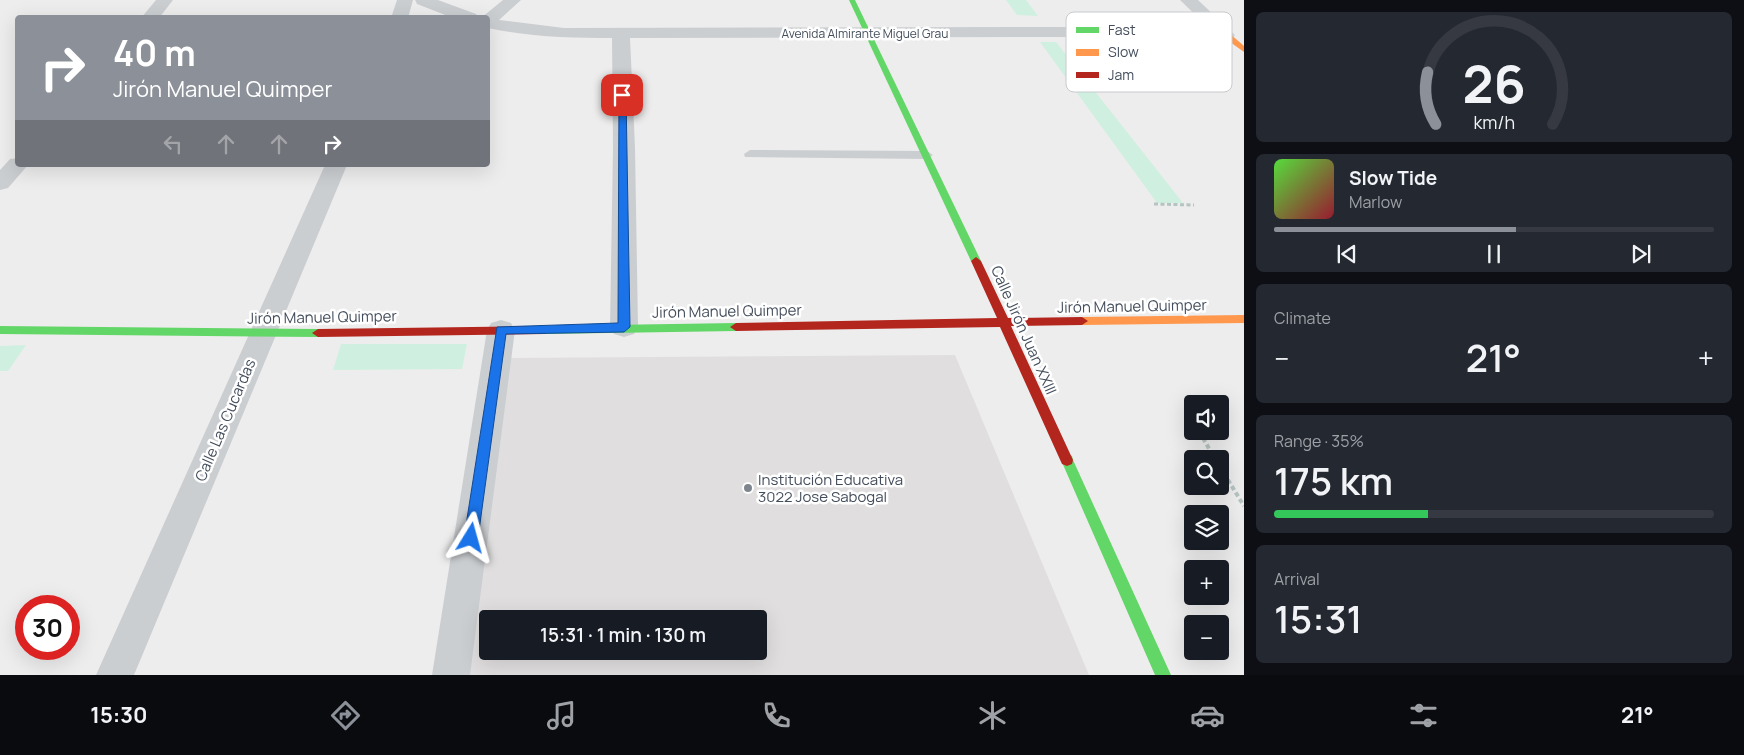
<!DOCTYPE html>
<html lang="en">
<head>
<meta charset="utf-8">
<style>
	:root { --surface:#171b24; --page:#242831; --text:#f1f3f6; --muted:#9ea1a6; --line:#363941; --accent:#8c9099 }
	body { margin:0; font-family:Manrope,sans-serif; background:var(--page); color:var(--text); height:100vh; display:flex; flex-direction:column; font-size:19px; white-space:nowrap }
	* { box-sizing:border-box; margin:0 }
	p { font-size:16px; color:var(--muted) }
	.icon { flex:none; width:28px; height:28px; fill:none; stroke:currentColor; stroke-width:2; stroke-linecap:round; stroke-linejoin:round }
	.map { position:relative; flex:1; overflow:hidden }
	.details { display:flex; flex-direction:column; gap:12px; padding:12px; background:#0d0f14; width:500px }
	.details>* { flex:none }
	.hud { position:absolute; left:15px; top:15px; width:475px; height:152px; border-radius:5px; box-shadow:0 5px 20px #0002; background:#8c9099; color:#fff; overflow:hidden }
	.buttons { position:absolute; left:1184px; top:395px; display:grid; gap:10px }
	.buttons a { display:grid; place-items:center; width:45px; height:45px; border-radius:5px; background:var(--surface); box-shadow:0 5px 20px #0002; font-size:25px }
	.speed { position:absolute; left:15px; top:595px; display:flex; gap:10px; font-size:25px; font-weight:700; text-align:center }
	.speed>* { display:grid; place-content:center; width:65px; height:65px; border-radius:50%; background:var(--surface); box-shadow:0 5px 20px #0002; line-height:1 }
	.speed .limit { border:8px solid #d22; background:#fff; color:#111 }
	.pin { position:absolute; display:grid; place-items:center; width:42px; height:42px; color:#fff; margin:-21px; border-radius:10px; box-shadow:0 2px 8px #0006 }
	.me { position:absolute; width:55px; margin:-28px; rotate:8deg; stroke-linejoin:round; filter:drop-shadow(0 0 4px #0008) }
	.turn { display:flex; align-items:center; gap:18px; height:105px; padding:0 15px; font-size:22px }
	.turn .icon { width:65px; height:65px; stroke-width:2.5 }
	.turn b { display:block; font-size:35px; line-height:42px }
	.lanes { display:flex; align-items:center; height:48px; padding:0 15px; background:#0003; justify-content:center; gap:25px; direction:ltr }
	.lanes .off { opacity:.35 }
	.big { font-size:38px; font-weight:600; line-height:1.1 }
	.details .card { flex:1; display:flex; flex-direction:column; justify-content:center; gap:8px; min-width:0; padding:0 18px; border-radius:8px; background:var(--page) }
	.details .dial { align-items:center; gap:0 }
	.dial svg { height:130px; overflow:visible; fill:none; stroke:var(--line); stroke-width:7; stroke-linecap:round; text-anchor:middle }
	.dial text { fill:var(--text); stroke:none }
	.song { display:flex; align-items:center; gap:15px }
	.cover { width:60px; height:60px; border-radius:8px; background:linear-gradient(135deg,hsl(110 70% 55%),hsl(350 70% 35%)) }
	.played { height:5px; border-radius:2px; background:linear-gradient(90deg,var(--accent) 55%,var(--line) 55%) }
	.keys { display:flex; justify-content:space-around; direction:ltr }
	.heat { display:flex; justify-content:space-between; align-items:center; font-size:28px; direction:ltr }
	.charge { height:8px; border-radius:4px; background:linear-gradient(90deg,#34c759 35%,var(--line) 0) }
	.trip { position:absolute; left:479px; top:610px; width:288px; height:50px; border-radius:5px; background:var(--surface); box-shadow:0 5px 20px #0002; font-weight:600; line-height:50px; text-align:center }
	.dock { display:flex; height:80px; justify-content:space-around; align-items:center; background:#090b0e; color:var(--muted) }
	.dock .icon { width:35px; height:35px }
	.dock .active { color:var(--accent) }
	.dock b { font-size:22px; color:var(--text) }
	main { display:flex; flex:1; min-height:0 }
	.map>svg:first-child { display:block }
	.education { fill:#e0dedf; fill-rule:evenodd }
	.green { fill:#cff0e0 }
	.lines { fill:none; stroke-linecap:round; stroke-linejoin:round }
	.path-far1 { stroke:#b5c3c1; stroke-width:3; stroke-dasharray:4 2.5; stroke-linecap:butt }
	.path { stroke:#b5c3c1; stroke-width:4; stroke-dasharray:4.5 3; stroke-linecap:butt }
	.lane { fill:#cbced1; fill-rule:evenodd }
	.street { fill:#cbced1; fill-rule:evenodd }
	.fast { fill:#63d668; fill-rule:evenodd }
	.slow { fill:#ff974d; fill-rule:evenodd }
	.jam { fill:#b3261e; fill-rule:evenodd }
	.route { fill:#1a73e8; stroke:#114b97 }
	.poi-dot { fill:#7f858e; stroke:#fff; stroke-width:2 }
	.labels { text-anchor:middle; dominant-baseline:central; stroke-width:5; stroke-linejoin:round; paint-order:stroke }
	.far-street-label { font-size:12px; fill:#434d5b; stroke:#fff }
	.street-label { font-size:15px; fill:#434d5b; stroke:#fff }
	.poi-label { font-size:15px; fill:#434d5b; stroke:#fff; text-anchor:start }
	.key { fill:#fff; stroke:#c7cace; stroke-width:1 }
	.key-label { font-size:14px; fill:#434d5b }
</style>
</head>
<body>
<main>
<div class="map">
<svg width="1244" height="675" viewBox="0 0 1244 675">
	<rect width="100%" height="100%" fill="#eeeded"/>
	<!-- education -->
	<path class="education" d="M 955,355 L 1089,675 L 467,675 L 498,358 ZM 488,619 L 758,619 L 758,651 L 488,651 Z"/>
	<!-- green -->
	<g class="green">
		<path d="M 1006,0 L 1026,0 L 1038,16 L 1017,15 Z"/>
		<path d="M 1040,42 L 1056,42 L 1183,203 L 1157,203 Z"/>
		<path d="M 341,344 L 467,344 L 462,369 L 333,370 Z"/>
		<path d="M 26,345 L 8,371 L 0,371 L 0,346 Z"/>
	</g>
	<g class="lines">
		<!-- path-far1 -->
		<path class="path-far1" d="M 1154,204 L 1194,205"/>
		<!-- path -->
		<g class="path">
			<path d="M 1203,438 L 1215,459"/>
			<path d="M 1220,467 L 1244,506"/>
		</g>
		<!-- lane -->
		<path class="lane" d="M 750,150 L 927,151 L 933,155 L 927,159 L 745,157 L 744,154 Z"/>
		<!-- street -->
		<g class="street">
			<path d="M 156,0 L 173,0 L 159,18 L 141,18 Z"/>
			<path d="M 397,0 L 413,0 L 408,18 L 391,18 Z"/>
			<path d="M 415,0 L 438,0 L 476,14 L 478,18 L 453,18 L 417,4 Z"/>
			<path d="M 503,0 L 521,0 L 499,20 L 564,28 L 1060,27 L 1210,29 L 1180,0 L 1198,0 L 1235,35 L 1232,39 L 1226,40 L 1060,37 L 630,38 L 635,147 L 638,327 L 634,334 L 624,337 L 614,334 L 610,327 L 613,147 L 612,38 C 570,38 529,37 488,28 L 488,18 L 481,18 Z"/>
			<path d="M 18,158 L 18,165 L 28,165 L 8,188 L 0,190 L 0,170 L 10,159 Z"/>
			<path d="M 325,165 L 347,165 L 134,675 L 96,675 Z"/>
			<path d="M 501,320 L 511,323 L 515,330 L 470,675 L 432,675 L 487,330 L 491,323 Z"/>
		</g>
		<!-- fast -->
		<g class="fast">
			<path d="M 849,0 L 855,0 L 981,261 L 980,263 L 976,265 L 971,261 Z"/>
			<path d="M 736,323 L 742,327 L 736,331 L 545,334 L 539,330 L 545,326 Z"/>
			<path d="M 0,326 L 318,329 L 324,333 L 318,337 L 0,334 Z"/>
			<path d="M 1067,454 L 1072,456 L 1073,460 L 1171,675 L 1155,675 L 1061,460 L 1062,456 Z"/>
		</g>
		<!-- slow -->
		<g class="slow">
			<path d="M 1223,33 L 1229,33 L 1244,46 L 1244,52 L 1223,37 Z"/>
			<path d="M 1244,315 L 1244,323 L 1082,325 L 1076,321 L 1082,317 Z"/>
		</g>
		<!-- jam -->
		<g class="jam">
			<path d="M 976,257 L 981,261 L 1008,318 L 1082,317 L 1088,321 L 1082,325 L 1011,326 L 1073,460 L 1072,464 L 1067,466 L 1062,464 L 1000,327 L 736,331 L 730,327 L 736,323 L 997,318 L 971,261 Z"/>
			<path d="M 545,326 L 551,330 L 545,334 L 318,337 L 312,333 L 318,329 Z"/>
		</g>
	</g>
	<!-- route -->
	<path class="route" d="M 619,94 L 626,95 L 630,327 L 624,332 L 506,334 L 478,538 L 476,542 L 471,544 L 466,542 L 464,538 L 497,327 L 618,323 Z"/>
	<!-- markers -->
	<circle class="poi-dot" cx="748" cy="488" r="5"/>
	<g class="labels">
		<!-- far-street labels -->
		<g class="far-street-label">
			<text x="865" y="33">Avenida Almirante Miguel Grau</text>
		</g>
		<!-- street labels -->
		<g class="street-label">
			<text transform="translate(1132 306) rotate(-1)">Jirón Manuel Quimper</text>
			<text transform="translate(727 311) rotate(-1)">Jirón Manuel Quimper</text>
			<text transform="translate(322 317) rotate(-1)">Jirón Manuel Quimper</text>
			<text transform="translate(1024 330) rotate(66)">Calle Jirón Juan XXIII</text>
			<text transform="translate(225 420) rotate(-67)">Calle Las Cucardas</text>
		</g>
		<!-- poi labels -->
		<g class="poi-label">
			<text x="758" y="479">Institución Educativa<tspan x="758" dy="17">3022 Jose Sabogal</tspan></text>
		</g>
	</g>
	<!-- legend -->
	<rect x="1066" y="12" width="166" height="80" rx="8" class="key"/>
	<rect x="1076" y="27" width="23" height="6" fill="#63d668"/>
	<rect x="1076" y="49" width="23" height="7" fill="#ff974d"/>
	<rect x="1076" y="72" width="23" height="6" fill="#b3261e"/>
	<g class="key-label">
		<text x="1108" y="35">Fast</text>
		<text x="1108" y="57">Slow</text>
		<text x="1108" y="80">Jam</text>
	</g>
</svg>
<div class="buttons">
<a><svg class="icon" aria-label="sound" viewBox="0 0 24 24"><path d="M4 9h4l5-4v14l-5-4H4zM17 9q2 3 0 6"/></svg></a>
<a><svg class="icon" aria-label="search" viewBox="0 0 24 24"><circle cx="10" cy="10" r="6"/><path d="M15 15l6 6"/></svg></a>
<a><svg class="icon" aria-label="layers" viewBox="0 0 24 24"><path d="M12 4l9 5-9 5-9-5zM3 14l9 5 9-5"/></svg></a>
<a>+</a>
<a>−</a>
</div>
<div class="speed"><div class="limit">30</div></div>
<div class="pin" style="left:622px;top:95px;background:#d93025"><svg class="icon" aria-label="arrive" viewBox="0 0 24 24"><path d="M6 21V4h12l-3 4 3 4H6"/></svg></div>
<svg class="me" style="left:471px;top:538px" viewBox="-20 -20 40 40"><path d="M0-17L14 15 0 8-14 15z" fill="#1a73e8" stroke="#fff" stroke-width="4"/></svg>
<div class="trip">15:31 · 1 min · 130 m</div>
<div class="hud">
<div class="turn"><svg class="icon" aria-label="right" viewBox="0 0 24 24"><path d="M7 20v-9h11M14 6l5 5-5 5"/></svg><div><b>40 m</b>Jirón Manuel Quimper</div></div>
<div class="lanes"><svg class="icon off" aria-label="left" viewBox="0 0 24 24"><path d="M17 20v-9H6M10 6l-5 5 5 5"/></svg><svg class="icon off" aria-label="ahead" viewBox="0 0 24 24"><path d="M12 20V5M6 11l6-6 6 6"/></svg><svg class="icon off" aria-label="ahead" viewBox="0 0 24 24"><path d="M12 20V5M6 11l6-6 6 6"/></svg><svg class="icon" aria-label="right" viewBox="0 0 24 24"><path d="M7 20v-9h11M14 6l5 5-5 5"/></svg></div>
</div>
</div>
<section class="details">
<div class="card dial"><svg viewBox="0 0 100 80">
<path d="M14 69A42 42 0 1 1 86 69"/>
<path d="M14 69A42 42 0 0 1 9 37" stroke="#8c9099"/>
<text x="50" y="56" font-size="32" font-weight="700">26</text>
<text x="50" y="72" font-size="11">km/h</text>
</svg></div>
<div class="card">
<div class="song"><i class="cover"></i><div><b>Slow Tide</b><p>Marlow</p></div></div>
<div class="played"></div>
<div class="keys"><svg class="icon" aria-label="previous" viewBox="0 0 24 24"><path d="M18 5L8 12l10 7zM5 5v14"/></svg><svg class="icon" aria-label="pause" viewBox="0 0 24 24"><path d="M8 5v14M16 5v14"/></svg><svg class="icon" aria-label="next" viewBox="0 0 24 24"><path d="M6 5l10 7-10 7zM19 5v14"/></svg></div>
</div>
<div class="card"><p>Climate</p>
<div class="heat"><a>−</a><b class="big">21°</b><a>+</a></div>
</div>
<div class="card"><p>Range · 35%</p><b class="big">175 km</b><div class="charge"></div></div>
<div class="card"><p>Arrival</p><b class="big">15:31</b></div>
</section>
</main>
<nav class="dock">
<b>15:30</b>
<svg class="icon active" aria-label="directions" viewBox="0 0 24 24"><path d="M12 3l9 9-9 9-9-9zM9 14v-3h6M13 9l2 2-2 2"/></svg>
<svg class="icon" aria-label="music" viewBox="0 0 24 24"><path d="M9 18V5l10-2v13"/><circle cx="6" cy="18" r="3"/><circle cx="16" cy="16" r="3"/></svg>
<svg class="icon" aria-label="phone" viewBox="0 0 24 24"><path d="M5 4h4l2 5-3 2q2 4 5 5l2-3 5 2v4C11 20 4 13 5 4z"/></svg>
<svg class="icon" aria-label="climate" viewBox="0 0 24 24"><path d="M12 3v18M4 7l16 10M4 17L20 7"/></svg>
<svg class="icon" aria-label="car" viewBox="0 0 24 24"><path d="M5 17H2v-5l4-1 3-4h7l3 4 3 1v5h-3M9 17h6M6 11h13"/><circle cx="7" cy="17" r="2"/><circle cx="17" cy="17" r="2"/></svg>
<svg class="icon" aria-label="filters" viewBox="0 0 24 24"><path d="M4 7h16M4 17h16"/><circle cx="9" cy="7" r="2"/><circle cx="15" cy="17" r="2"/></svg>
<b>21°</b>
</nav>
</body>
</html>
